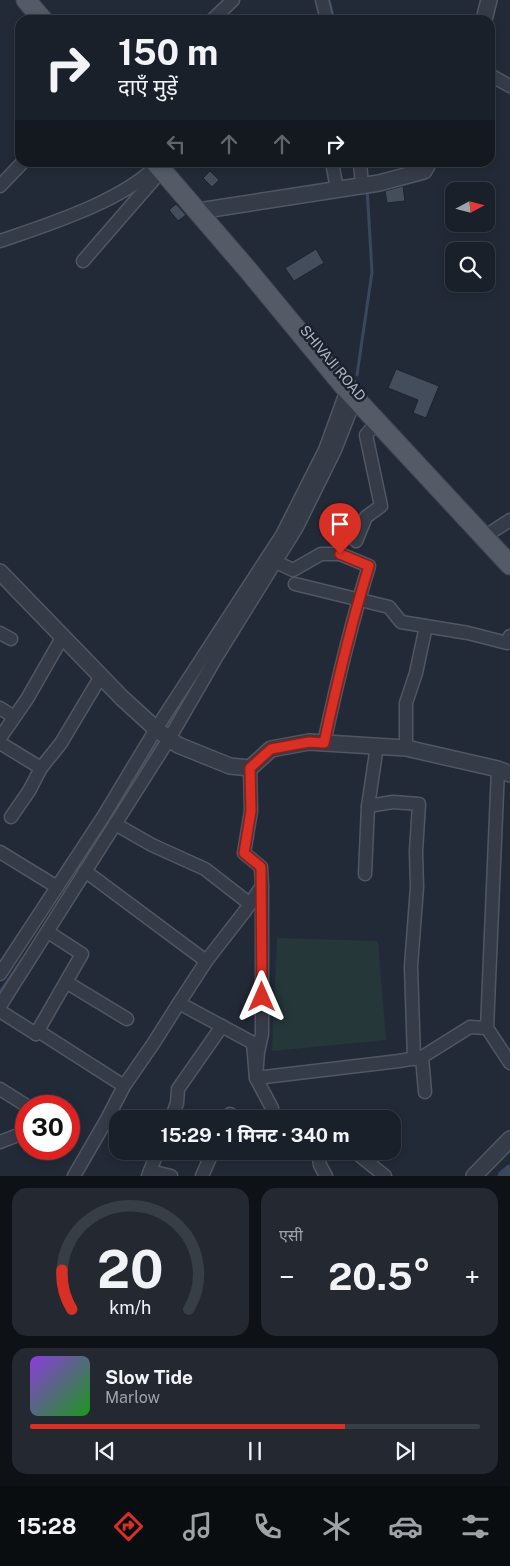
<!DOCTYPE html>
<html lang="hi">
<head>
<meta charset="utf-8">
<style>
	:root { --surface:#1a2029; --page:#232831; --text:#f1f3f6; --muted:#9fa3a8; --line:#383e46; --accent:#d93025 }
	body { margin:0; font-family:"Public Sans","Noto Sans Devanagari",sans-serif; background:var(--page); color:var(--text); height:100vh; display:flex; flex-direction:column; font-size:19px; white-space:nowrap }
	* { box-sizing:border-box; margin:0 }
	p { font-size:16px; color:var(--muted) }
	.icon { flex:none; width:28px; height:28px; fill:none; stroke:currentColor; stroke-width:2; stroke-linecap:round; stroke-linejoin:round }
	.map { position:relative; height:1176px; overflow:hidden }
	.side { display:flex; flex-direction:column; gap:12px; padding:12px; background:#0e1217; flex:1 }
	.side>* { flex:none }
	.guide { position:absolute; left:15px; top:15px; width:480px; height:152px; border-radius:15px; box-shadow:0 2px 8px #0003,0 0 0 1px var(--line); background:#1a2029; color:var(--text); overflow:hidden }
	.needle { width:32px; rotate:83deg }
	.controls { position:absolute; left:445px; top:182px; display:grid; gap:10px }
	.controls a { display:grid; place-items:center; width:50px; height:50px; border-radius:10px; background:var(--surface); box-shadow:0 2px 8px #0003,0 0 0 1px var(--line); font-size:25px }
	.speed { position:absolute; left:15px; top:1095px; display:flex; gap:10px; font-size:25px; font-weight:700; text-align:center }
	.speed>* { display:grid; place-content:center; width:65px; height:65px; border-radius:50%; background:var(--surface); box-shadow:0 2px 8px #0003,0 0 0 1px var(--line); line-height:1 }
	.speed .limit { border:8px solid #d22; background:#fff; color:#111 }
	.pin { position:absolute; display:grid; place-items:center; width:42px; height:42px; color:#fff; margin:-51px -21px; border-radius:50% 50% 50% 0; rotate:-45deg; box-shadow:0 0 5px #0007 }
	.pin .icon { rotate:45deg }
	.me { position:absolute; width:55px; margin:-28px; rotate:0deg; stroke-linejoin:round; filter:drop-shadow(0 0 4px #0008) }
	.turn { display:flex; align-items:center; gap:18px; height:105px; padding:0 20px; font-size:22px }
	.turn .icon { width:65px; height:65px; stroke-width:2.5 }
	.turn b { display:block; font-size:35px; line-height:42px }
	.lanes { display:flex; align-items:center; height:48px; padding:0 20px; background:#0003; justify-content:center; gap:25px; direction:ltr }
	.lanes .off { opacity:.35 }
	.big { font-size:38px; font-weight:700; line-height:1.1 }
	.side .widget { flex:1; display:flex; flex-direction:column; justify-content:center; gap:8px; min-width:0; padding:0 18px; border-radius:15px; background:var(--page) }
	.side .dial { align-items:center; gap:0 }
	.dial svg { height:130px; overflow:visible; fill:none; stroke:var(--line); stroke-width:7; stroke-linecap:round; text-anchor:middle }
	.dial text { fill:var(--text); stroke:none }
	.song { display:flex; align-items:center; gap:15px }
	.cover { width:60px; height:60px; border-radius:8px; background:linear-gradient(135deg,hsl(270 70% 55%),hsl(120 70% 35%)) }
	.played { height:5px; border-radius:2px; background:linear-gradient(90deg,var(--accent) 70%,var(--line) 70%) }
	.keys { display:flex; justify-content:space-around; direction:ltr }
	.heat { display:flex; justify-content:space-between; align-items:center; font-size:28px; direction:ltr }
	.side .tiles { flex:1; display:grid; gap:12px; grid-template-columns:1fr 1fr }
	.widget:last-child { grid-column:span 2 }
	.trip { position:absolute; left:109px; top:1110px; width:292px; height:50px; border-radius:15px; background:var(--surface); box-shadow:0 2px 8px #0003,0 0 0 1px var(--line); font-weight:700; line-height:50px; text-align:center }
	.tabs { display:flex; height:80px; justify-content:space-around; align-items:center; background:#0a0d10; color:var(--muted) }
	.tabs .icon { width:35px; height:35px }
	.tabs .selected { color:var(--accent) }
	.tabs b { font-size:22px; color:var(--text) }
	.map>svg:first-child { display:block }
	.green { fill:#253739 }
	.lines { fill:none; stroke-linecap:round; stroke-linejoin:round }
	.stream { stroke:#39475f; stroke-width:3 }
	.canal { stroke:#39475f; stroke-width:11 }
	.building { fill:#444d5b; stroke:#1d232e }
	.minor-casing { stroke:#515762; stroke-width:15 }
	.tertiary-casing { stroke:#515762; stroke-width:18 }
	.primary-casing { stroke:#3f4551; stroke-width:21 }
	.minor { stroke:#363c47; stroke-width:12 }
	.tertiary { stroke:#363c47; stroke-width:15 }
	.primary { stroke:#545b67; stroke-width:19 }
	.route-casing { stroke:#8d1f18; stroke-width:12 }
	.route { stroke:#d93025; stroke-width:9 }
	.labels { text-anchor:middle; dominant-baseline:central; stroke-width:5; stroke-linejoin:round; paint-order:stroke }
	.street-label { font-size:14px; fill:#b1b7c4; stroke:#1b212c }
</style>
</head>
<body>
<div class="map">
<svg width="510" height="1176" viewBox="0 0 510 1176">
	<rect width="100%" height="100%" fill="#232a37"/>
	<!-- green -->
	<path class="green" d="M 277,938 L 378,941 L 386,1040 L 272,1051 Z"/>
	<g class="lines">
		<!-- stream -->
		<g class="stream">
			<path d="M 329,0 L 334,20"/>
			<path d="M 357,375 L 372,272 L 367,188"/>
			<path d="M 165,730 L 201,671"/>
			<path d="M 124,793 L 161,738"/>
			<path d="M 100,837 L 121,799"/>
			<path d="M 0,992 L 23,958"/>
		</g>
		<!-- canal -->
		<path class="canal" d="M 503,1176 L 510,1170"/>
	</g>
	<!-- building -->
	<g class="building">
		<path d="M 210,171 L 219,180 L 212,187 L 203,178 Z"/>
		<path d="M 403,186 L 405,201 L 387,203 L 385,191 Z"/>
		<path d="M 176,204 L 186,215 L 178,221 L 169,210 Z"/>
		<path d="M 316,249 L 324,263 L 294,281 L 285,268 Z"/>
		<path d="M 396,369 L 439,386 L 426,418 L 413,413 L 418,400 L 388,388 Z"/>
	</g>
	<g class="lines">
		<defs>
			<g id="minor">
				<path d="M 322,0 L 327,20"/>
				<path d="M 212,20 L 233,0"/>
				<path d="M 490,75 L 510,86"/>
				<path d="M 332,162 L 337,189"/>
				<path d="M 360,162 L 362,186"/>
				<path d="M 0,186 L 23,162"/>
				<path d="M 0,241 C 47,225 127,200 160,162"/>
				<path d="M 83,261 L 162,170"/>
				<path d="M 484,537 L 510,520"/>
				<path d="M 356,541 L 366,517 L 381,506 L 366,435 L 377,422"/>
				<path d="M 276,562 L 293,570 L 321,554 L 340,554 L 369,566 C 351,624 337,683 324,743"/>
				<path d="M 295,584 L 389,607 L 401,622 L 468,633 L 507,643 L 510,636"/>
				<path d="M 0,633 L 11,639"/>
				<path d="M 0,708 L 14,717"/>
				<path d="M 0,738 L 27,699 L 63,636"/>
				<path d="M 0,743 L 41,768"/>
				<path d="M 377,746 L 368,806 L 393,802 L 419,804 L 416,851 L 417,887 L 411,966 L 414,1059"/>
				<path d="M 406,748 L 406,703 L 416,673 L 426,626"/>
				<path d="M 250,768 L 251,811 L 244,853 L 261,867 L 262,886 L 245,911 L 207,960 L 179,1003 L 253,1043 L 256,1078 L 399,1061 L 422,1057 L 470,1027 L 487,1028"/>
				<path d="M 498,769 L 487,1028 L 510,1063"/>
				<path d="M 11,817 L 29,791 L 41,768 L 61,743 L 101,676"/>
				<path d="M 115,824 L 152,845 L 205,869 L 250,904"/>
				<path d="M 0,852 L 57,887"/>
				<path d="M 85,871 L 206,961"/>
				<path d="M 365,874 L 368,806"/>
				<path d="M 262,886 L 262,1034 L 258,1052 L 256,1078 L 272,1108 L 271,1119"/>
				<path d="M 0,974 L 103,817 L 156,729 L 282,535 L 325,450 L 349,384"/>
				<path d="M 66,982 L 127,1019"/>
				<path d="M 0,1006 L 169,739 L 217,656 L 297,527 L 335,450 L 357,394"/>
				<path d="M 0,1011 L 36,1034 L 82,954 L 48,932"/>
				<path d="M 36,1034 L 38,1031 L 124,1086"/>
				<path d="M 422,1057 L 425,1092"/>
				<path d="M 0,1089 L 27,1106"/>
				<path d="M 171,1119 L 177,1103 L 178,1089 L 222,1026"/>
				<path d="M 228,1119 L 230,1114"/>
				<path d="M 0,1142 L 26,1132"/>
				<path d="M 318,1151 L 320,1165 L 326,1176"/>
				<path d="M 354,1151 L 385,1176"/>
				<path d="M 150,1171 L 171,1176"/>
				<path d="M 74,1176 L 107,1119 L 124,1086 L 153,1044 L 179,1003"/>
				<path d="M 148,1176 L 158,1151"/>
				<path d="M 202,1176 L 213,1151"/>
			</g>
			<g id="tertiary">
				<path d="M 484,20 L 489,0"/>
				<path d="M 200,214 L 205,210 L 379,183 L 424,171 L 429,162"/>
				<path d="M 0,572 L 122,698 L 156,729 L 178,745 L 230,766 L 250,768 L 271,749 L 309,742 L 406,748 L 498,769 L 510,774"/>
				<path d="M 474,1176 L 510,1139"/>
			</g>
			<g id="primary">
				<path d="M 26,0 L 43,20"/>
				<path d="M 155,162 L 248,270 L 342,384 L 510,565"/>
			</g>
		</defs>
		<!-- minor casing -->
		<use href="#minor" class="minor-casing"/>
		<!-- tertiary casing -->
		<use href="#tertiary" class="tertiary-casing"/>
		<!-- primary casing -->
		<use href="#primary" class="primary-casing"/>
		<!-- minor -->
		<use href="#minor" class="minor"/>
		<!-- tertiary -->
		<use href="#tertiary" class="tertiary"/>
		<!-- primary -->
		<use href="#primary" class="primary"/>
	</g>
	<g class="lines">
		<defs>
			<path id="route" d="M 262,997 L 261,867 L 244,853 L 251,811 L 250,768 L 271,749 L 309,742 L 324,743 C 337,683 351,624 369,566 L 340,554"/>
		</defs>
		<!-- route casing -->
		<use href="#route" class="route-casing"/>
		<!-- route -->
		<use href="#route" class="route"/>
	</g>
	<g class="labels">
		<!-- street labels -->
		<g class="street-label">
			<text transform="translate(333 363) rotate(50)">SHIVAJI ROAD</text>
		</g>
	</g>
</svg>
<div class="controls">
<a><svg class="needle" viewBox="-14 -14 28 28"><path d="M0-13l5 13h-10z" fill="#e53935"/><path d="M0 13l5-13h-10z" fill="#9fa3a8"/></svg></a>
<a><svg class="icon" aria-label="search" viewBox="0 0 24 24"><circle cx="10" cy="10" r="6"/><path d="M15 15l6 6"/></svg></a>
</div>
<div class="speed"><div class="limit">30</div></div>
<div class="pin" style="left:340px;top:554px;background:#d93025"><svg class="icon" aria-label="arrive" viewBox="0 0 24 24"><path d="M6 21V4h12l-3 4 3 4H6"/></svg></div>
<svg class="me" style="left:262px;top:997px" viewBox="-20 -20 40 40"><path d="M0-17L14 15 0 8-14 15z" fill="#d93025" stroke="#fff" stroke-width="4"/></svg>
<div class="trip">15:29 · 1 मिनट · 340 m</div>
<div class="guide">
<div class="turn"><svg class="icon" aria-label="right" viewBox="0 0 24 24"><path d="M7 20v-9h11M14 6l5 5-5 5"/></svg><div><b>150 m</b>दाएँ मुड़ें</div></div>
<div class="lanes"><svg class="icon off" aria-label="left" viewBox="0 0 24 24"><path d="M17 20v-9H6M10 6l-5 5 5 5"/></svg><svg class="icon off" aria-label="ahead" viewBox="0 0 24 24"><path d="M12 20V5M6 11l6-6 6 6"/></svg><svg class="icon off" aria-label="ahead" viewBox="0 0 24 24"><path d="M12 20V5M6 11l6-6 6 6"/></svg><svg class="icon" aria-label="right" viewBox="0 0 24 24"><path d="M7 20v-9h11M14 6l5 5-5 5"/></svg></div>
</div>
</div>
<section class="side">
<div class="tiles">
<div class="widget dial"><svg viewBox="0 0 100 80">
<path d="M14 69A42 42 0 1 1 86 69"/>
<path d="M14 69A42 42 0 0 1 8 45" stroke="#d93025"/>
<text x="50" y="56" font-size="32" font-weight="700">20</text>
<text x="50" y="72" font-size="11">km/h</text>
</svg></div>
<div class="widget"><p>एसी</p>
<div class="heat"><a>−</a><b class="big">20.5°</b><a>+</a></div>
</div>
<div class="widget">
<div class="song"><i class="cover"></i><div><b>Slow Tide</b><p>Marlow</p></div></div>
<div class="played"></div>
<div class="keys"><svg class="icon" aria-label="previous" viewBox="0 0 24 24"><path d="M18 5L8 12l10 7zM5 5v14"/></svg><svg class="icon" aria-label="pause" viewBox="0 0 24 24"><path d="M8 5v14M16 5v14"/></svg><svg class="icon" aria-label="next" viewBox="0 0 24 24"><path d="M6 5l10 7-10 7zM19 5v14"/></svg></div>
</div>
</div>
</section>
<nav class="tabs">
<b>15:28</b>
<svg class="icon selected" aria-label="directions" viewBox="0 0 24 24"><path d="M12 3l9 9-9 9-9-9zM9 14v-3h6M13 9l2 2-2 2"/></svg>
<svg class="icon" aria-label="music" viewBox="0 0 24 24"><path d="M9 18V5l10-2v13"/><circle cx="6" cy="18" r="3"/><circle cx="16" cy="16" r="3"/></svg>
<svg class="icon" aria-label="phone" viewBox="0 0 24 24"><path d="M5 4h4l2 5-3 2q2 4 5 5l2-3 5 2v4C11 20 4 13 5 4z"/></svg>
<svg class="icon" aria-label="climate" viewBox="0 0 24 24"><path d="M12 3v18M4 7l16 10M4 17L20 7"/></svg>
<svg class="icon" aria-label="car" viewBox="0 0 24 24"><path d="M5 17H2v-5l4-1 3-4h7l3 4 3 1v5h-3M9 17h6M6 11h13"/><circle cx="7" cy="17" r="2"/><circle cx="17" cy="17" r="2"/></svg>
<svg class="icon" aria-label="filters" viewBox="0 0 24 24"><path d="M4 7h16M4 17h16"/><circle cx="9" cy="7" r="2"/><circle cx="15" cy="17" r="2"/></svg>
</nav>
</body>
</html>
